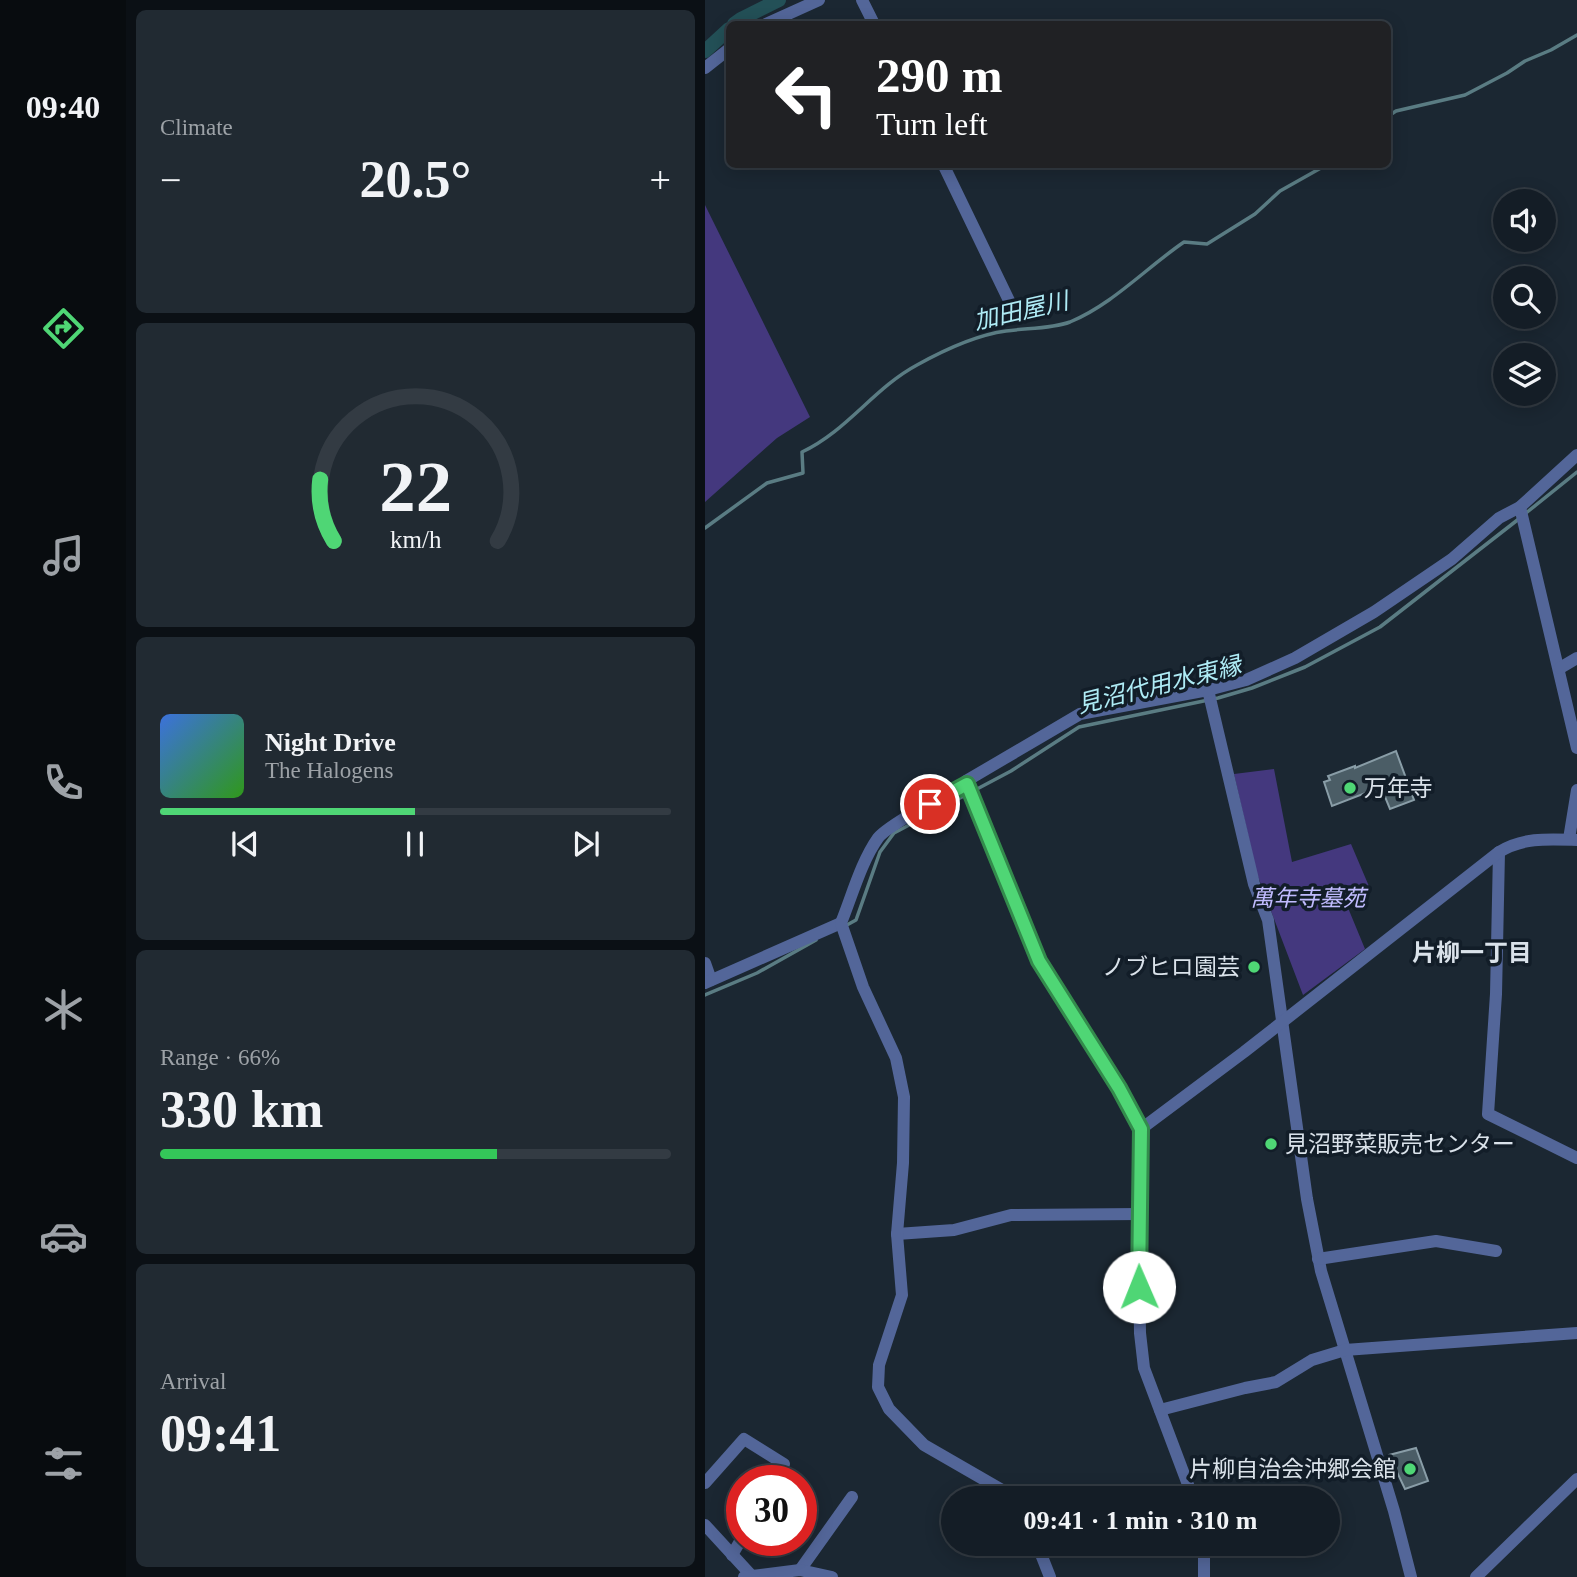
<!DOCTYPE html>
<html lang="en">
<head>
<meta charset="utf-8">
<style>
	:root { --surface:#141d26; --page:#212a32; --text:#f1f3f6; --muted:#9da2a7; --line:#333b43; --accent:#4fd675 }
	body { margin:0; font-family:"Times New Roman","Noto Sans JP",serif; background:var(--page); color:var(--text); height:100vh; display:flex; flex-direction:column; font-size:26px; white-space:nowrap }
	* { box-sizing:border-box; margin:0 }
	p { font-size:23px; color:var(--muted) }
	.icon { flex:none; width:38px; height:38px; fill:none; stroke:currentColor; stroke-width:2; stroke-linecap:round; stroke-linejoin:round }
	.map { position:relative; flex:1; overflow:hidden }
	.side { display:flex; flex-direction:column; gap:10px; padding:10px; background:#0b1015; width:579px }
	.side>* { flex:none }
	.guide { position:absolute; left:21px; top:21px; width:665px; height:147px; border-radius:10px; box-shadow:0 4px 18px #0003,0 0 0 2px var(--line); background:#202124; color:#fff; overflow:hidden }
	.fabs { position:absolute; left:788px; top:189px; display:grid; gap:14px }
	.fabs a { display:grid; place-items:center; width:63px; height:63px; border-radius:50%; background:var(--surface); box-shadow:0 4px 18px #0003,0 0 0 2px var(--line); font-size:35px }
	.speed { position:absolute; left:21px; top:1465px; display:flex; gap:14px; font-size:35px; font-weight:700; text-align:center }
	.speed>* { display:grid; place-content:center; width:91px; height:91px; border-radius:50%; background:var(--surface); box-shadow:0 4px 18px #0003,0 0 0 2px var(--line); line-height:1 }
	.speed .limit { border:10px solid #d22; background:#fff; color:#111 }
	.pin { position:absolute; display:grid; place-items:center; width:60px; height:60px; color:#fff; margin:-30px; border:4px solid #fff; border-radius:50%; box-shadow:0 2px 7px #0007 }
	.me { position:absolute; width:77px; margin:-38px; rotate:359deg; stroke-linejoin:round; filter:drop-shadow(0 0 5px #0008) }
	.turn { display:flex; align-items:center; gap:24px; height:147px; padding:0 35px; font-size:32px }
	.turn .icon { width:91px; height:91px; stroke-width:2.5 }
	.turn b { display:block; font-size:49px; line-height:60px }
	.big { font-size:52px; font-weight:700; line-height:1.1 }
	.side .card { flex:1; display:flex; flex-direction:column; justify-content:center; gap:10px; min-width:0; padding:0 24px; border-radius:10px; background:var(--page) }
	.side .dial { align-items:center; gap:0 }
	.dial svg { height:182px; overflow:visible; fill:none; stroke:var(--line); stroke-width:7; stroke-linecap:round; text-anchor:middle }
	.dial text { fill:var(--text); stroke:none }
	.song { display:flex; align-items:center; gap:21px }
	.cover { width:84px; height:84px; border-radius:10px; background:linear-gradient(135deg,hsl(220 70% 55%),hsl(110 70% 35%)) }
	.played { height:7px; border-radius:4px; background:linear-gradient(90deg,var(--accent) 50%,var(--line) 50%) }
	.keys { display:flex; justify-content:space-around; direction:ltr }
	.heat { display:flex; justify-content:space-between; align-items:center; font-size:38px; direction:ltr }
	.charge { height:10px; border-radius:5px; background:linear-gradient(90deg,#34c759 66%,var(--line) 0) }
	.trip { position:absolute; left:236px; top:1486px; width:399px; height:70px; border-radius:35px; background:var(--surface); box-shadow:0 4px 18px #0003,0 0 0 2px var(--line); font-weight:700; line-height:70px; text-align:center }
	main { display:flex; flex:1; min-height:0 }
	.dock { display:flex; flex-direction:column; width:126px; justify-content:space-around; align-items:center; background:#080c0f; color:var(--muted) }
	.dock .icon { width:49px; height:49px }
	.dock .on { color:var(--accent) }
	.dock b { font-size:32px; color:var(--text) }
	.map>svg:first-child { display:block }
	.green { fill:#44387e }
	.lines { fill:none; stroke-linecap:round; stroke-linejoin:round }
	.stream { stroke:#5a7c83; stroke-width:3.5 }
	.canal { stroke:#235057; stroke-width:14 }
	.building { fill:#4b5d66; stroke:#899da7; stroke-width:2 }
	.minor { stroke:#536699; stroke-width:12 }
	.route-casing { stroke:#338b4c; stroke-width:18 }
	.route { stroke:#4fd675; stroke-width:12 }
	.poi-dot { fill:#4fd675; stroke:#121d28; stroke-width:2.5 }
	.labels { text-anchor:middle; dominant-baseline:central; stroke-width:7; stroke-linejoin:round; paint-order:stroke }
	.poi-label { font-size:23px; fill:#dae2ea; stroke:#121d28; text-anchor:start }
	.park-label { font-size:23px; font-style:italic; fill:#c0bbfe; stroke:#121d28 }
	.water-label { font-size:24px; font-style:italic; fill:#afecf6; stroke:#121d28 }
	.neighbourhood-label { font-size:24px; font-weight:bold; fill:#dae2ea; stroke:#121d28 }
</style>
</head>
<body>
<main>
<nav class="dock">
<b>09:40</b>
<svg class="icon on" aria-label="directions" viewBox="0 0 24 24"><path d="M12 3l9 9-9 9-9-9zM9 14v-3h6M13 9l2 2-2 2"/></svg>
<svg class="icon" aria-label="music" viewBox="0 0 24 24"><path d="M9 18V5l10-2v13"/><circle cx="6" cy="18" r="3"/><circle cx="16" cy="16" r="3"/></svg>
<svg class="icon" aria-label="phone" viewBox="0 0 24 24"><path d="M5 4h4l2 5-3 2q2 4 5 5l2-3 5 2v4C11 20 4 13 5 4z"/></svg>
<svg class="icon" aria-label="climate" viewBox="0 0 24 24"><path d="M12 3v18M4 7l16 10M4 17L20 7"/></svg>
<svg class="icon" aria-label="car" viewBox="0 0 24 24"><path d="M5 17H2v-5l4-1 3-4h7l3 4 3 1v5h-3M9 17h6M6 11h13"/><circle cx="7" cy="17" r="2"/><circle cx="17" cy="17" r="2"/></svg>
<svg class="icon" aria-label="filters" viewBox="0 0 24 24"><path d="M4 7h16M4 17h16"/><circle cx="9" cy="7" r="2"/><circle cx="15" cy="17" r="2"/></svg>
</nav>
<section class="side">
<div class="card"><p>Climate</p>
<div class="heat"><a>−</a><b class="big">20.5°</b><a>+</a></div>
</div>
<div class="card dial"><svg viewBox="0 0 100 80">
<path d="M14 69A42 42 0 1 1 86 69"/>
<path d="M14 69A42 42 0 0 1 8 42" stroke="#4fd675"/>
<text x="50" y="56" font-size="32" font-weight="700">22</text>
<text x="50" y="72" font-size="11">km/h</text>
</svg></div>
<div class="card">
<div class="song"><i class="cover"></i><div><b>Night Drive</b><p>The Halogens</p></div></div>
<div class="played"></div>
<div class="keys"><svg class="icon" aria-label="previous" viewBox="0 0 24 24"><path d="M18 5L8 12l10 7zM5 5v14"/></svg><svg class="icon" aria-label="pause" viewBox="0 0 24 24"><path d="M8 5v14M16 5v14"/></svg><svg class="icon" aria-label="next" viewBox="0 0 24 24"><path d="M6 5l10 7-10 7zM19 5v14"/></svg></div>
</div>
<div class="card"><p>Range · 66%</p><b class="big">330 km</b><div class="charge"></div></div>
<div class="card"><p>Arrival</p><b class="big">09:41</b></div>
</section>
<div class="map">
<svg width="872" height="1577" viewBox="0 0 872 1577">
	<rect width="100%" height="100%" fill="#1b2732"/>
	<!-- green -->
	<g class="green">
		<path d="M 0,205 L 105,417 L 72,438 L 0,502 Z"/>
		<path d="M 569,769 L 587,862 L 646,844 L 666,891 L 641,903 L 660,949 L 598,995 L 552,874 L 529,774 Z"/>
	</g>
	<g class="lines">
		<!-- stream -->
		<g class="stream">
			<path d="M 682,117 L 691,111 L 760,95 L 802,73 L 820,61 L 846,50 L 872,35"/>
			<path d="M 821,513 L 872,472"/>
			<path d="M 0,528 L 62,483 L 98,473 L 97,452 C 142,431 169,388 212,365 C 239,350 271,335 301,331 C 321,328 346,329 365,322 C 408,304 441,268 479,242 L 502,244 L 550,214 L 575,191 L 623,164"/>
			<path d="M 140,926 L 151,920 L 175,852 L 189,833 L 306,771 L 374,727 L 513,698 L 547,688 L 600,667 L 675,627 L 815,518"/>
			<path d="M 0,995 L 52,973 L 111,940"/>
		</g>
		<!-- canal -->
		<g class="canal">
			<path d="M 29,24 L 36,19 L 74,0"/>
			<path d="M 0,51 L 24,29"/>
		</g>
	</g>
	<!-- building -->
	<g class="building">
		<path d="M 691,751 L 709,800 L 685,809 L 676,787 L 627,806 L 619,782 L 625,780 L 623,776 L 650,766 L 650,768 Z"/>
		<path d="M 711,1448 L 723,1481 L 700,1489 L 691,1470 L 689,1471 L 684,1455 Z"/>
	</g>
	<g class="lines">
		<!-- minor -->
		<g class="minor">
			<path d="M 157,0 L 169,24"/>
			<path d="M 61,24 L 114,0"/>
			<path d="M 0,68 L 24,49"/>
			<path d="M 238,164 L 310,313"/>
			<path d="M 815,507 L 872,748"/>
			<path d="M 855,668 L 872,658"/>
			<path d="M 503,690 L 549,884 L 563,920 L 602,1199 L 616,1271 L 689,1511 L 706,1577"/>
			<path d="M 261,781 L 375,714 L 503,690 L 541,680 L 590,658 L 669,612 L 747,559 L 794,518 L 815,507 L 872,455"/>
			<path d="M 864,839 L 872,790"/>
			<path d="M 794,852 L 791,994 L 783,1114 L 872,1158"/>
			<path d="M 0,963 L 6,980"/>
			<path d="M 0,983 L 136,923"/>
			<path d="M 436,1129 L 539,1052 L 794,852 C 818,837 844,839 872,840"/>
			<path d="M 192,1234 L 249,1230 L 306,1215 L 435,1214"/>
			<path d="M 613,1259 L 731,1241 L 791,1251"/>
			<path d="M 455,1410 L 540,1388 L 571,1382 L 607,1360 L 640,1350 L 872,1333"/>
			<path d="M 0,1483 L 39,1439 L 79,1464 L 69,1480"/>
			<path d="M 311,1498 L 219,1445 L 184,1409 L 173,1387 L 174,1365 L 197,1295 L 192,1234 L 198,1163 L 199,1097 L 191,1058 L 158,987 L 136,923 C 147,896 156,862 173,838 C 181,827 246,790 262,784 L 334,961 L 414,1088 L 436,1129 L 434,1265 L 435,1333 L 439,1368 L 488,1498"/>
			<path d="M 0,1525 L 46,1575"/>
			<path d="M 332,1544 L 345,1577"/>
			<path d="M 27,1555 L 37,1538"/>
			<path d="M 95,1570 L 147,1497"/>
			<path d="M 39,1577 L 95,1570 L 127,1577"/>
			<path d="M 499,1577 L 499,1544"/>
			<path d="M 771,1577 L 872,1479"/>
		</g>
	</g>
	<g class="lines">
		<defs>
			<path id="route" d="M 225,804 L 262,784 L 334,961 L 414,1088 L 436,1129 L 434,1287"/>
		</defs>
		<!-- route casing -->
		<use href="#route" class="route-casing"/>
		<!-- route -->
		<use href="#route" class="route"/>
	</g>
	<!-- markers -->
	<g class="poi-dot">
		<circle cx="645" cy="788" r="7"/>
		<circle cx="549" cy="967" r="7"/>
		<circle cx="566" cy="1144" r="7"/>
		<circle cx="705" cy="1469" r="7"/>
	</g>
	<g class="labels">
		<!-- poi labels -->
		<g class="poi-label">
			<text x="659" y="788">万年寺</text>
			<text x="535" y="967" text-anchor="end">ノブヒロ園芸</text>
			<text x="580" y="1144">見沼野菜販売センター</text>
			<text x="691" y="1469" text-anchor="end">片柳自治会沖郷会館</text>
		</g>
		<!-- park labels -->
		<g class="park-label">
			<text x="603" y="898">萬年寺墓苑</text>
		</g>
		<!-- water labels -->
		<g class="water-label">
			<text transform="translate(316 311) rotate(-13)">加田屋川</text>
			<text transform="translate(454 685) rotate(-14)">見沼代用水東縁</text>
		</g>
		<!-- neighbourhood labels -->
		<g class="neighbourhood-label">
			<text x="767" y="953">片柳一丁目</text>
		</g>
	</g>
</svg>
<div class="fabs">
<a><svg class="icon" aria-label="sound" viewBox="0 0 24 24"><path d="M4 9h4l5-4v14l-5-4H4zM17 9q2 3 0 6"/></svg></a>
<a><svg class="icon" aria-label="search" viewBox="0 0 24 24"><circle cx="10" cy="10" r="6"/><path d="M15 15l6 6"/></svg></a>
<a><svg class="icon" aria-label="layers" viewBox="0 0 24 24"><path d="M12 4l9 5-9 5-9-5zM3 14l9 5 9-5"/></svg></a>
</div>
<div class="speed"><div class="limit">30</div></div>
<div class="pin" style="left:225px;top:804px;background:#d93025"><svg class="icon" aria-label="arrive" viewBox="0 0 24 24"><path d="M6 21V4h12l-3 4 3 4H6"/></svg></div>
<svg class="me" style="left:434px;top:1287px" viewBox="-20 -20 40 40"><circle r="19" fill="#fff"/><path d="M0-13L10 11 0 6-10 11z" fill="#4fd675"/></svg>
<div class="trip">09:41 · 1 min · 310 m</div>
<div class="guide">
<div class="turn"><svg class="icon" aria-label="left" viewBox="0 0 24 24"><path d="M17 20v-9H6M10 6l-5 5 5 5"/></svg><div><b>290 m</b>Turn left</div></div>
</div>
</div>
</main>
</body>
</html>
